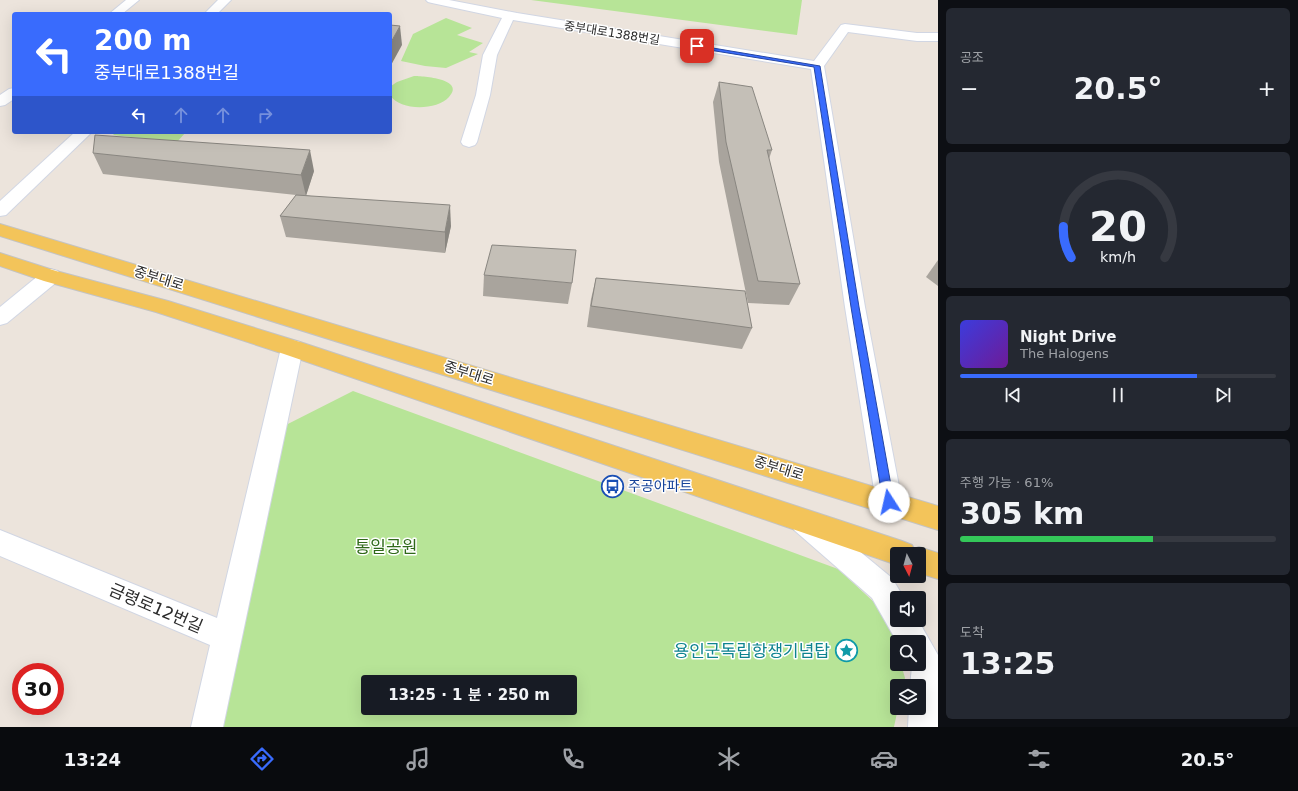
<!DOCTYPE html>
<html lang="ko">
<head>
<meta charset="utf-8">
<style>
	:root { --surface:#171b24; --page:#242831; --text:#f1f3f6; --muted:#9ea1a6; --line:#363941; --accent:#396bfd }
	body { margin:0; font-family:"DejaVu Sans","Noto Sans KR",sans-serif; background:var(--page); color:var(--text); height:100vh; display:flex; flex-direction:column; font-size:15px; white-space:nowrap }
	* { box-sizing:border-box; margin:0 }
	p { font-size:13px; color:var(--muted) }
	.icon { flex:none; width:22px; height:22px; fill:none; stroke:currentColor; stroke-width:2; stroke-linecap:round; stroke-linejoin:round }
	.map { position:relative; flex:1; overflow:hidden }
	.drawer { display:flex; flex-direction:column; gap:8px; padding:8px; background:#0d0f14; width:360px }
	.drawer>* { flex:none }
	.top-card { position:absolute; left:12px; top:12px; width:380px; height:122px; border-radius:4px; box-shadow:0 4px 16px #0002; background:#396bfd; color:#fff; overflow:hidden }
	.needle { width:26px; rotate:174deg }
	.tools { position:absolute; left:890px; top:547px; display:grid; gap:8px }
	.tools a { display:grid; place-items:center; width:36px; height:36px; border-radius:4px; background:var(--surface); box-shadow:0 4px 16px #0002; font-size:20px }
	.speed { position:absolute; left:12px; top:663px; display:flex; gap:8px; font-size:20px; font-weight:700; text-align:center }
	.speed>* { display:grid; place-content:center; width:52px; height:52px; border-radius:50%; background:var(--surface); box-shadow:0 4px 16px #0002; line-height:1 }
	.speed .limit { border:6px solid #d22; background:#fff; color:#111 }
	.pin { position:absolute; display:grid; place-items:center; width:34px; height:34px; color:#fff; margin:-17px; border-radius:8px; box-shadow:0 2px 6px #0006 }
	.me { position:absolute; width:44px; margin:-22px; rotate:350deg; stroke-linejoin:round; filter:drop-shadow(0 0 3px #0008) }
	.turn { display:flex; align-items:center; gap:14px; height:84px; padding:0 16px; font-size:18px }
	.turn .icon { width:52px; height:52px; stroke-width:2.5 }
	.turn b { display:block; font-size:28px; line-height:34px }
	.lanes { display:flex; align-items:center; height:38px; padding:0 16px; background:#0003; justify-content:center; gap:20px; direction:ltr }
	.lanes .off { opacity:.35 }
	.big { font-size:30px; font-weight:600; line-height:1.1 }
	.drawer .card { flex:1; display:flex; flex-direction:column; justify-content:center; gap:6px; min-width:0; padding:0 14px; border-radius:6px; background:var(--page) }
	.drawer .dial { align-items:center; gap:0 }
	.dial svg { height:104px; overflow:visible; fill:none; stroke:var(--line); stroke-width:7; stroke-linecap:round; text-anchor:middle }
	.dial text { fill:var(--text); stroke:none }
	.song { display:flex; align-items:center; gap:12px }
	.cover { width:48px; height:48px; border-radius:6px; background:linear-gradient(135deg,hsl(240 70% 55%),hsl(280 70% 35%)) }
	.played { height:4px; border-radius:2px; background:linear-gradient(90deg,var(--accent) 75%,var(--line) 75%) }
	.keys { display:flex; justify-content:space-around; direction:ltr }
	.heat { display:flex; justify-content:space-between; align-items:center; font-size:22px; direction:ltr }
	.charge { height:6px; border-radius:3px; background:linear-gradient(90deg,#34c759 61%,var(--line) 0) }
	.trip { position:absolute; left:361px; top:675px; width:216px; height:40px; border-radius:4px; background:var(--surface); box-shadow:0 4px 16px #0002; font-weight:600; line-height:40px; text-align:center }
	.tab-bar { display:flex; height:64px; justify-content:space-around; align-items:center; background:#090b0e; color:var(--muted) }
	.tab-bar .icon { width:28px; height:28px }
	.tab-bar .on { color:var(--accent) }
	.tab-bar b { font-size:18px; color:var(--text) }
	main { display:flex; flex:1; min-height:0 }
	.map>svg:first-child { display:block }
	.green { fill:#b7e497; fill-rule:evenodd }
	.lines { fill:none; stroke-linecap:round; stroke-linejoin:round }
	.street-casing { stroke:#d1d6e3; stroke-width:2 }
	.secondary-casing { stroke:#d1d6e3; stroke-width:2 }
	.primary-casing { stroke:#c3c3c3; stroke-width:2 }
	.street { fill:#fff; fill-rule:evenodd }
	.secondary { fill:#fff; fill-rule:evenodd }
	.primary { fill:#f3c45a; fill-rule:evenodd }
	.wall { fill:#a9a49d }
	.shaded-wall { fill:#898680 }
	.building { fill:#c4bfb7; stroke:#898680 }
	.route { fill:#396bfd; stroke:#2546a4 }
	.labels { text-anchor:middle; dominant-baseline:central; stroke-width:3; stroke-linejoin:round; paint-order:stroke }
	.far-street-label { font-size:12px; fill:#2a2a2a; stroke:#fff }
	.street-label { font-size:14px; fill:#2a2a2a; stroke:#fff }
	.transit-label { font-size:14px; fill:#164399; stroke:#fff; text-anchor:start }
	.near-park-label { font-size:17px; fill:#2f6919; stroke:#fff }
	.near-street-label { font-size:17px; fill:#2a2a2a; stroke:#fff }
	.near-culture-label { font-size:17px; fill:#0d838f; stroke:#fff; text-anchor:end }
</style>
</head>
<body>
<main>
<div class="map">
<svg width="938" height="727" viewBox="0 0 938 727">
	<rect width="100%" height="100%" fill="#ece4dc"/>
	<!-- green -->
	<g class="green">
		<path d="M 531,0 L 802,0 L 797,35 Z"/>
		<path d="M 446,18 L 472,28 L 457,35 L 483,43 L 469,52 L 478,54 L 446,68 L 425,66 L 401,61 L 413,34 Z"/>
		<path d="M 414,76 C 423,76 466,79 449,97 C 436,111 400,111 390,95 L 391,86 L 397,82 Z"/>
		<path d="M 116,132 L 186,132 L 177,142 L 113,135 Z"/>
		<path d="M 353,391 L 838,569 L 888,615 L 897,650 L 897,664 L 901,664 L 905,678 L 903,686 L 897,686 L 897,708 L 898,708 L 894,727 L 207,727 L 274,431 ZM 368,682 L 570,682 L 570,708 L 368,708 Z"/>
	</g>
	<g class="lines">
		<defs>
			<g id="street">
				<path d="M 126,0 L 139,0 L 122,14 L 109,14 Z"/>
				<path d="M 218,0 L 231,0 L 217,14 L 204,14 Z"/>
				<path d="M 426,0 L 449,0 L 517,13 L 814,61 L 841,25 L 845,24 L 917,33 L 938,33 L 938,41 L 917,41 L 848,32 L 824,66 L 865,307 L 902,502 L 898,510 L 889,514 L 880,510 L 876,502 L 845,307 L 811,69 L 513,20 L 497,55 L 490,95 L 477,142 L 475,145 L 469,147 L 463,145 L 461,142 L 476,95 L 483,55 L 502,18 L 432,3 L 428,2 Z"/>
				<path d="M 14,88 L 14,99 L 5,105 L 0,106 L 0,95 L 9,89 Z"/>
				<path d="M 75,132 L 92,132 L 6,215 L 0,216 L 0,201 Z"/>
				<path d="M 51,269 L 58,271 L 61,276 L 58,281 L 7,323 L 0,325 L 0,307 L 44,271 Z"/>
				<path d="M 292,340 L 300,342 L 303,348 L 223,727 L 191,727 L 210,645 L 0,556 L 0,530 L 217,618 L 281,348 L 284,342 Z"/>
			</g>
			<path id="secondary" d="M 803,509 L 812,512 L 892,578 L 904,598 L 897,598 L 897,620 L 918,620 L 938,655 L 938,727 L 908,727 L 909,708 L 919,708 L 919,686 L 910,686 L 912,667 L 910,664 L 919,664 L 919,642 L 897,642 L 872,598 L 794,530 L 790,521 L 794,512 Z"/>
			<g id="primary">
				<path d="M 0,224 L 938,506 L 938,530 L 0,236 Z"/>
				<path d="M 0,253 L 56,271 L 168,301 L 300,342 L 902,541 L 912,545 L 914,549 L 919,547 L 938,553 L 938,579 L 919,573 L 919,554 L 897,554 L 897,565 L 284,354 L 156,312 L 44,281 L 0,266 Z"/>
			</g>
		</defs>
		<!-- street casing -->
		<use href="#street" class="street-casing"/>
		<!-- secondary casing -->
		<use href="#secondary" class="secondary-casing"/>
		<!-- primary casing -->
		<use href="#primary" class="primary-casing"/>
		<!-- street -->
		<use href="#street" class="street"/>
		<!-- secondary -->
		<use href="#secondary" class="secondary"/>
		<!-- primary -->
		<use href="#primary" class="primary"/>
	</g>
	<!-- wall -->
	<g class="wall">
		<path d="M 719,82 L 772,150 L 769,159 L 800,284 L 789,305 L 748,303 L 719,162 L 713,102 Z"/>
		<path d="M 93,153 L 314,171 L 306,195 L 451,226 L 445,253 L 286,237 L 280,216 L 296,195 L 103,174 Z"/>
		<path d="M 938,260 L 938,286 L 926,277 Z"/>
		<path d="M 484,275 L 572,283 L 568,304 L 483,296 Z"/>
		<path d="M 596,278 L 752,328 L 742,349 L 587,327 L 591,299 Z"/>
	</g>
	<!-- shaded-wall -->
	<g class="shaded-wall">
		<path d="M 400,26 L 402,45 L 390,67 L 390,44 Z"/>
		<path d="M 310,150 L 314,171 L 306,196 L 301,175 Z"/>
		<path d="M 450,205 L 451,226 L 445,253 L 445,232 Z"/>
	</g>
	<!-- building -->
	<g class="building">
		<path d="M 390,25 L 400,26 L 390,44 Z"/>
		<path d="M 719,82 L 752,87 L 772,150 L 767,150 L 800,284 L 758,281 L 726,142 Z"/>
		<path d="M 95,135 L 310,150 L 301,175 L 93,153 Z"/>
		<path d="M 296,195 L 450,205 L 445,232 L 280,216 Z"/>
		<path d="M 492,245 L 576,250 L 572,283 L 484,275 Z"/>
		<path d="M 596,278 L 745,291 L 752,328 L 591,306 Z"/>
	</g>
	<!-- route -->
	<path class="route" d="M 695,45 L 820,66 L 859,307 L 894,502 L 893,505 L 889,507 L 885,505 L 883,502 L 851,307 L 814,67 L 697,48 L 695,47 Z"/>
	<!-- icons -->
	<defs>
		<symbol id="bus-ring" viewBox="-11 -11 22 22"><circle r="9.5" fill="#fff" stroke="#1a4fb4" stroke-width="1.5"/><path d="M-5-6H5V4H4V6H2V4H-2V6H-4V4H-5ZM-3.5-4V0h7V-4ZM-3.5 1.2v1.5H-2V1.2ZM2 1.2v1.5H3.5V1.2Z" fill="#1a4fb4"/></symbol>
		<symbol id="sight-ring" viewBox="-11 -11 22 22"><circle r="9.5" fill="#fff" stroke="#0f9aa8" stroke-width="1.5"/><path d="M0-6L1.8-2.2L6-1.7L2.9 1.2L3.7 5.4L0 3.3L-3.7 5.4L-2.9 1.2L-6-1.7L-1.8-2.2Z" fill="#0f9aa8"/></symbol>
	</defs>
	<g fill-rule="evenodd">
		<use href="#bus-ring" x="600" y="474" width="25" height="25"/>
		<use href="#sight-ring" x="834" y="638" width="25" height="25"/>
	</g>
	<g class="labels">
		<!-- far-street labels -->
		<g class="far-street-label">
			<text transform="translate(612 33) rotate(9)">중부대로1388번길</text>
		</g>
		<!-- street labels -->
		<g class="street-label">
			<text transform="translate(159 278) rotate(17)">중부대로</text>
			<text transform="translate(469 373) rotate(17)">중부대로</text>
			<text transform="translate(779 468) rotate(17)">중부대로</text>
		</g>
		<!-- transit labels -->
		<g class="transit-label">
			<text x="628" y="486">주공아파트</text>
		</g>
		<!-- near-park labels -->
		<g class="near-park-label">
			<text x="386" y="547">통일공원</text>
		</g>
		<!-- near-street labels -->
		<g class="near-street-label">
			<text transform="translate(156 608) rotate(23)">금령로12번길</text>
		</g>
		<!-- near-culture labels -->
		<g class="near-culture-label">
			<text x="830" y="651">용인군독립항쟁기념탑</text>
		</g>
	</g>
</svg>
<div class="tools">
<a><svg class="needle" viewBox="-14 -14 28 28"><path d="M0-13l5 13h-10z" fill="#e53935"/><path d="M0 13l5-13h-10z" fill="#9ea1a6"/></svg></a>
<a><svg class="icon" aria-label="sound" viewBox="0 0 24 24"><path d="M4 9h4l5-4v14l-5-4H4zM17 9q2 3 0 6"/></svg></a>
<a><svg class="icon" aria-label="search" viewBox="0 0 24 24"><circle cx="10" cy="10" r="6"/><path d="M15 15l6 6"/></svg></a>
<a><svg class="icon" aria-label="layers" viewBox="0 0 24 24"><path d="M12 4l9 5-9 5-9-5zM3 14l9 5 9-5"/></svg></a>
</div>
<div class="speed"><div class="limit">30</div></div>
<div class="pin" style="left:697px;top:46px;background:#d93025"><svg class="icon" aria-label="arrive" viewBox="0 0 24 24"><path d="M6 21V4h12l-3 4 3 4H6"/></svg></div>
<svg class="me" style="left:889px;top:502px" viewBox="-20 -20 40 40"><circle r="19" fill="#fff"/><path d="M0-13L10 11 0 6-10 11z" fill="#396bfd"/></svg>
<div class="trip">13:25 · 1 분 · 250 m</div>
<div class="top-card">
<div class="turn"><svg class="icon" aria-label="left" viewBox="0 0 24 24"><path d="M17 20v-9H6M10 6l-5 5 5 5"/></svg><div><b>200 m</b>중부대로1388번길</div></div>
<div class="lanes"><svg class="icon" aria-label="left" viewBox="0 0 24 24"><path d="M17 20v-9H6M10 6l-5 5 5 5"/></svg><svg class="icon off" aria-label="ahead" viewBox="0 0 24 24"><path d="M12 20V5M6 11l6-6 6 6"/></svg><svg class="icon off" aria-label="ahead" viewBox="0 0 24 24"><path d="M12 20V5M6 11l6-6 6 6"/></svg><svg class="icon off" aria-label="right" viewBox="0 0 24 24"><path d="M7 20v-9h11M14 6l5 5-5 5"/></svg></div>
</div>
</div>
<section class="drawer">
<div class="card"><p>공조</p>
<div class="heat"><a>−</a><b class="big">20.5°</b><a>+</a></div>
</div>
<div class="card dial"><svg viewBox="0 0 100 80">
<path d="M14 69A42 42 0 1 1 86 69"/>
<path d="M14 69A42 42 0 0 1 8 45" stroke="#396bfd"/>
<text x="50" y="56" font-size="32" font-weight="700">20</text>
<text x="50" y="72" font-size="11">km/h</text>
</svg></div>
<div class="card">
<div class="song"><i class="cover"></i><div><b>Night Drive</b><p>The Halogens</p></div></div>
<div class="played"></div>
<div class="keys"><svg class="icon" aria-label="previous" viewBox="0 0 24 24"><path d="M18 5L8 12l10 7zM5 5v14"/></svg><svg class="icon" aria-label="pause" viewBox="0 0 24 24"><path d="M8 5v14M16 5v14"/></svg><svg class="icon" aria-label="next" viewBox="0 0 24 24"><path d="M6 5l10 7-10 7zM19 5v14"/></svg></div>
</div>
<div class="card"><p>주행 가능 · 61%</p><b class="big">305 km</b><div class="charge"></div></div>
<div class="card"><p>도착</p><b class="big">13:25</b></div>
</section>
</main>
<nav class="tab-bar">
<b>13:24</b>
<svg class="icon on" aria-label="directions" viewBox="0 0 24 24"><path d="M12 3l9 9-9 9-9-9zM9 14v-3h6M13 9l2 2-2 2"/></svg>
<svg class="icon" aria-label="music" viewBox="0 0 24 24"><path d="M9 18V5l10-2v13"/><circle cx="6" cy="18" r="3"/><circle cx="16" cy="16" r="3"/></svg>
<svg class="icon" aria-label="phone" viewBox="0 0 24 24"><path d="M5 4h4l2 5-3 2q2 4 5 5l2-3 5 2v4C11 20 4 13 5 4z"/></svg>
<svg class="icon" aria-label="climate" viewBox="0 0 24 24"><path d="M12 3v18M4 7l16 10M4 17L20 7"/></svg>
<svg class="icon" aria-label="car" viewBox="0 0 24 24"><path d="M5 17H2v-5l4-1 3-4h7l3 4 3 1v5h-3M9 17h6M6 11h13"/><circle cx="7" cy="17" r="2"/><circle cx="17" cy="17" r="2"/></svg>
<svg class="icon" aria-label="filters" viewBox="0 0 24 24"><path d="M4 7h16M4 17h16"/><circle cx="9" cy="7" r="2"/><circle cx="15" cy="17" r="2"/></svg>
<b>20.5°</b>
</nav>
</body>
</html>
